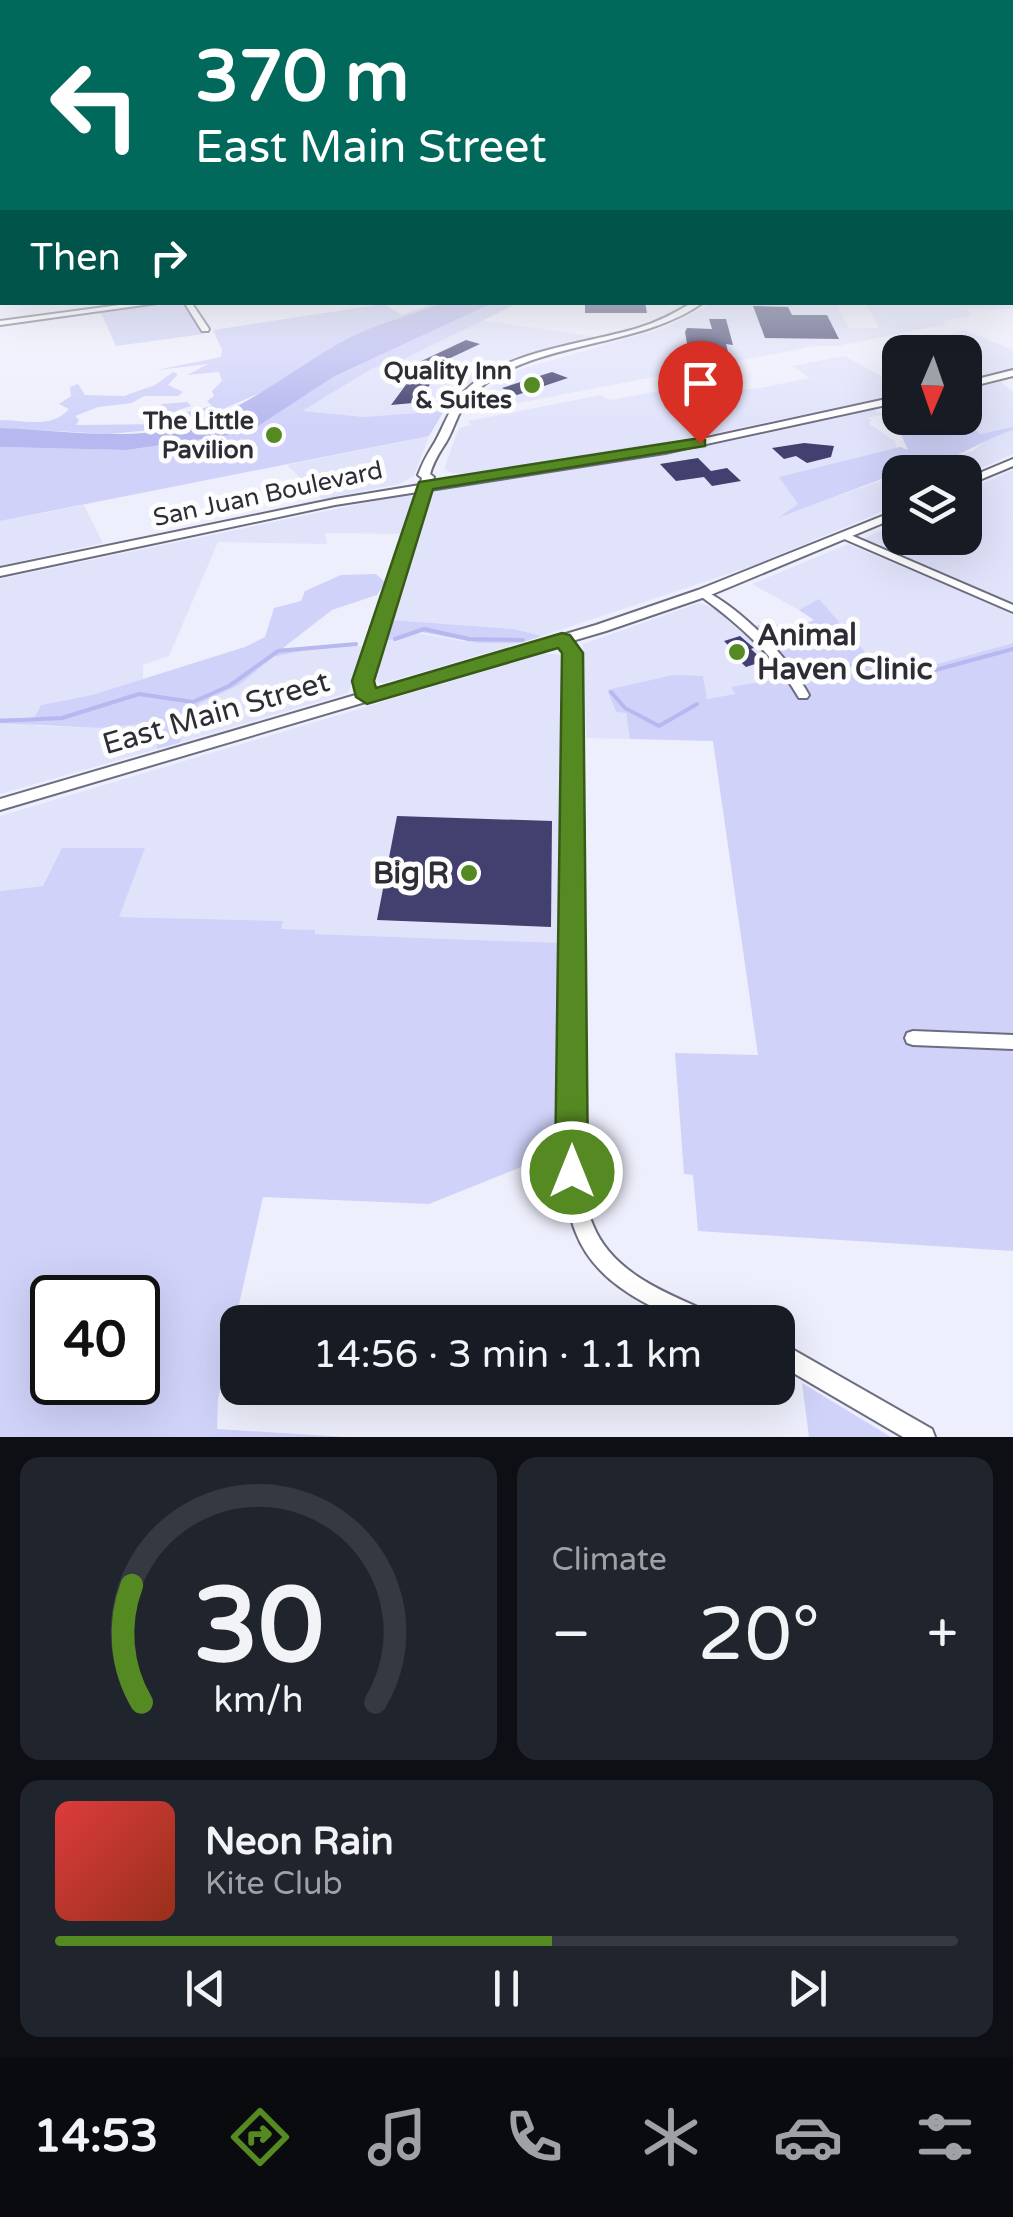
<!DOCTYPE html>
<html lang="en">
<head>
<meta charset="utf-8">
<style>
	:root { --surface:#171b24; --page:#20242c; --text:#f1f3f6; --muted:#9ea1a6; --line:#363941; --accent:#558a23 }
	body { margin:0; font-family:"Varela Round",sans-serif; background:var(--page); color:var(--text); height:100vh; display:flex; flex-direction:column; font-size:38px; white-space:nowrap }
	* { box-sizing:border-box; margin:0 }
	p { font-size:32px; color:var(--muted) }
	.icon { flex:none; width:55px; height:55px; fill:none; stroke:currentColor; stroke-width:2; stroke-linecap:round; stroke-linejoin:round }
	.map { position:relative; height:1437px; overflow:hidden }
	.sheet { display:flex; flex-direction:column; gap:20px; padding:20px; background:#0d0f14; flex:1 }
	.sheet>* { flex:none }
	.guide { position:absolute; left:0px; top:0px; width:1015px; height:305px; box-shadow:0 10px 40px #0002; background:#00695c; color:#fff; overflow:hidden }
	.needle { width:65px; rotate:182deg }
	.controls { position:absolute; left:882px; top:335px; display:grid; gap:20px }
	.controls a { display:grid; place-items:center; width:100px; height:100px; border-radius:20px; background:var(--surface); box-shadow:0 10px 40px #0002; font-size:50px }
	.speed { position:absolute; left:30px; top:1275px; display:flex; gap:20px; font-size:50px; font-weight:700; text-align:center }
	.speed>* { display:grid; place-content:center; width:130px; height:130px; border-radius:50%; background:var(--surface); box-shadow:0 10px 40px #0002; line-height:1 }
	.speed .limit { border:5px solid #111; border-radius:15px; background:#fff; color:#111 }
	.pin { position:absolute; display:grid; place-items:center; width:85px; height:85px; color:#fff; margin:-102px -42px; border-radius:50% 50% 50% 0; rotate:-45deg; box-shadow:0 0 10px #0007 }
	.pin .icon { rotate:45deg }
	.me { position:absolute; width:110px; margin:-55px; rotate:0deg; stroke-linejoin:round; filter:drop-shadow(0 0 8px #0008) }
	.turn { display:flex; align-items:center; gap:35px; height:210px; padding:0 30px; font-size:45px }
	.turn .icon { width:130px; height:130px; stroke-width:2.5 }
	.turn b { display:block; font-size:70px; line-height:85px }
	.then { display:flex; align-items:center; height:95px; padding:0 30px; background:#0003; gap:20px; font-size:38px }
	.big { font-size:75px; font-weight:600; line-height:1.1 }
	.sheet .widget { flex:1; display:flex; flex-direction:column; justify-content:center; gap:15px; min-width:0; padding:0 35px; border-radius:20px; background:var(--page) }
	.sheet .dial { align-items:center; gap:0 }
	.dial svg { height:260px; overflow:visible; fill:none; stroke:var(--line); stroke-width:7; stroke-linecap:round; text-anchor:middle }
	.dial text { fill:var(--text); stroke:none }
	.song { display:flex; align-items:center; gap:30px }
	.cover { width:120px; height:120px; border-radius:15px; background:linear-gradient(135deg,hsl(0 70% 55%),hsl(10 70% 35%)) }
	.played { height:10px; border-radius:5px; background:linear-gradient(90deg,var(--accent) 55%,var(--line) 55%) }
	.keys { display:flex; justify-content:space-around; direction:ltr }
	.heat { display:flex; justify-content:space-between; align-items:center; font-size:55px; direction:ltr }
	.sheet .tiles { flex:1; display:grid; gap:20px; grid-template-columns:1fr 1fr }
	.widget:last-child { grid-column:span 2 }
	.trip { position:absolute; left:220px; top:1305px; width:575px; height:100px; border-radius:20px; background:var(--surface); box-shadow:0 10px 40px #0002; font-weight:600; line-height:100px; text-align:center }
	.tab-bar { display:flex; height:160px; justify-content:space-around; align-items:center; background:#090b0e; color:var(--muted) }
	.tab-bar .icon { width:70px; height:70px }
	.tab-bar .on { color:var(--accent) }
	.tab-bar b { font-size:45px; color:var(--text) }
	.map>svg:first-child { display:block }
	.built { fill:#e1e3fb }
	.green { fill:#d0d2f9; fill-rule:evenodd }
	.water { fill:#b7b8ef }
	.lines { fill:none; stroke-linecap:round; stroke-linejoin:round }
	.stream { stroke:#b7b8ef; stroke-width:4 }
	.building { fill:#41406e }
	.minor-casing { stroke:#6c6d81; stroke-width:4 }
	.major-casing { stroke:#6c6d81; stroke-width:4 }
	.minor { fill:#fff; fill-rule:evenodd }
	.major { fill:#fff; fill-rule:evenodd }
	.route { fill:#558a23; stroke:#375a17; stroke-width:2.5 }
	.poi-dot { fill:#558a23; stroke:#fdfdfd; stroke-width:4 }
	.labels { text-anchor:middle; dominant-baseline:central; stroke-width:10; stroke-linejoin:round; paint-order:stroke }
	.far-poi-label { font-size:25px; font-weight:bold; fill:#2d2d36; stroke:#fdfdfd; text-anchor:end }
	.far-street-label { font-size:25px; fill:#2d2d36; stroke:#fdfdfd }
	.poi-label { font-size:30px; font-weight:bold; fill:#2d2d36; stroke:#fdfdfd; text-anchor:start }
	.street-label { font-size:30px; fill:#2d2d36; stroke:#fdfdfd }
</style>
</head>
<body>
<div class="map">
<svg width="1013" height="1437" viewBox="0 0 1013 1437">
	<rect width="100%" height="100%" fill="#eeeffc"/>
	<!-- built -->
	<g class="built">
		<path d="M 1013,297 L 1013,309 L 966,308 L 971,316 L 944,321 L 945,324 L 837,346 L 815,346 L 498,407 L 479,395 L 521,369 L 665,328 L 713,303 L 836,303 L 849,328 L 879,328 L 865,303 L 1012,302 Z"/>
		<path d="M 479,320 L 599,337 L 488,371 L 459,390 L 444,411 L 364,417 L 301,411 L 373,368 Z"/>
		<path d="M 965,330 L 1013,350 L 1013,368 L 965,379 L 965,352 L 894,350 L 938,342 L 934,339 Z"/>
		<path d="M 844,356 L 900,386 L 900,394 L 636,450 L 473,473 L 452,473 L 444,469 L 459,428 L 471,425 L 468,421 L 601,395 L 610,400 L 730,378 L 733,391 L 760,388 L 810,378 L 792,366 Z"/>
		<path d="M 1001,382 L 1013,392 L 1013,427 L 980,434 L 963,418 L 965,390 Z"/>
		<path d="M 874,410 L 883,415 L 889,422 L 881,415 L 867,418 L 872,420 L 869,424 L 895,441 L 897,449 L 780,477 L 798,504 L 783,515 L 900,474 L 900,504 L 755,565 L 542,636 L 514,629 L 392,620 L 434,490 L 672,454 Z"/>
		<path d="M 1013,430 L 1013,454 L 965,475 L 904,472 L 946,471 L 939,467 L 948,458 L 973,451 L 991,437 Z"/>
		<path d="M 429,436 L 414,476 L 399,484 L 322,499 L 287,465 Z"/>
		<path d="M 1013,470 L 1013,605 L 863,539 L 900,521 L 900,538 L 965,538 L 965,491 Z"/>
		<path d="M 408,494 L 414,496 L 401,534 L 325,533 L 327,544 L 218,542 L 169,656 L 143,665 L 143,679 L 92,695 L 41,705 L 34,718 L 0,718 L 0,579 Z"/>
		<path d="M 84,505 L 103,543 L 0,566 L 0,521 Z"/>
		<path d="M 848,544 L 1005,610 L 1013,616 L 1013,643 L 926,667 L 894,659 L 872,660 L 819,600 L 799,610 L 752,584 Z"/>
		<path d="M 699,603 L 723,611 L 789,677 L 732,688 L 736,694 L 707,699 L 703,676 L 607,690 L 616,712 L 626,713 L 629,719 L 630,739 L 586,738 L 583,644 Z"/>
		<path d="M 416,633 L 462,641 L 520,643 L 384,683 L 376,682 L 385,641 Z"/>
		<path d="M 364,646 L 348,693 L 179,743 L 177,740 L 199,704 L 238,685 L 273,657 L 311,649 Z"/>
		<path d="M 543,654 L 558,654 L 565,661 L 560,943 L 314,934 L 314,930 L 281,929 L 282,921 L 118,917 L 144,848 L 43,886 L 0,891 L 0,816 Z"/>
		<path d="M 27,722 L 36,726 L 99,728 L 157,723 L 157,749 L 0,794 L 0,723 Z"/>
	</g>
	<!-- green -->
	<g class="green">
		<path d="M 184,303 L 204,334 L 116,346 L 100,311 Z"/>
		<path d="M 436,303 L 445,303 L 350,338 L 279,385 L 181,427 L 110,434 L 0,428 L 0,420 C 24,420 52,429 69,409 L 59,404 L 71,396 L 70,387 L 78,384 L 85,395 L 124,396 L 155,385 L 173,372 L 178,374 L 168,385 L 183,392 L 178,396 L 144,396 L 132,403 L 98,407 L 75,416 L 79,420 L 76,425 L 170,424 L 179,415 L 162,410 L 161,404 L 187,402 L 191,406 L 178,410 L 183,413 L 212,406 L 207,401 L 214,396 L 212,391 L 222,381 L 219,372 L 187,375 L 208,364 L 157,370 L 221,357 L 222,350 L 213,330 L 384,304 L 402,315 Z"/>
		<path d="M 493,303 L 518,303 L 406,358 L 373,368 L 302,411 L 364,417 L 444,411 L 429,436 L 0,521 L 0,447 L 127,450 L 237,434 L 252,430 L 335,376 Z"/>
		<path d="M 895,409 L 904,424 L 963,418 L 980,434 L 1013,427 L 1013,430 C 1001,433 948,458 940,467 L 950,472 L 900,472 L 778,518 L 798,504 L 779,477 L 900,447 L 908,450 L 890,410 Z"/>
		<path d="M 376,574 L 385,582 L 377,595 L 332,610 L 283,648 L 364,646 L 311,649 L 273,657 L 239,685 L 199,704 L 179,743 L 157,749 L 156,723 L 99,728 L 0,723 L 0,718 L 34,718 L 41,705 L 92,695 L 245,647 L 265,637 L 274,608 L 301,601 L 305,591 L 341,575 Z"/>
		<path d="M 819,599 L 872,660 L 894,659 L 926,667 L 1013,643 L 1013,1251 L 698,1231 L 693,1175 L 684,1174 L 675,1053 L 758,1055 L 713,741 L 630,739 L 626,713 L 616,712 L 607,690 L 673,675 L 703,676 L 707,699 L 735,694 L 731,687 L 789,677 L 796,687 L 806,684 L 750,627 C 775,621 790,631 814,620 L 799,610 Z"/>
		<path d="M 392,620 L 514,629 L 542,636 L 520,643 L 478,643 L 421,632 L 385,641 Z"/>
		<path d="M 62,848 L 145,848 L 119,917 L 283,921 L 281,929 L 315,930 L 315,934 L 560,943 L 555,1159 L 531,1163 L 429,1204 L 263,1197 L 218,1399 L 217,1429 L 346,1437 L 0,1437 L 0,891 L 43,886 ZM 52,1298 L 138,1298 L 138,1382 L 52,1382 Z"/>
		<path d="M 802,1383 L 891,1437 L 809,1437 Z"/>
	</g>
	<!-- water -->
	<path class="water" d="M 445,302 L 493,303 L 335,376 L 252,430 L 237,434 L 127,450 L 0,447 L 0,428 C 60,430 123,441 183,427 C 248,411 294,366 351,337 C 381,322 414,315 445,302 Z"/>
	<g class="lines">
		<!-- stream -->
		<g class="stream">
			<path d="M 395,639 L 424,629 L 469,639 L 523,640"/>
			<path d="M 806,677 L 838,667 L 880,664 L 928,672 L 1013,649"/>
			<path d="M 611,692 L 625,708 L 659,726 L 697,704"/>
			<path d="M 0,721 L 62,718 L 139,694 L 193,702 L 229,686 L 278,651 L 356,644"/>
		</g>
	</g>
	<!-- building -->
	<g class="building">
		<path d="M 585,302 L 645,302 L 647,313 L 585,313 Z"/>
		<path d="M 753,306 L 788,307 L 792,315 L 827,315 L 839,339 L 765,338 Z"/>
		<path d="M 709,319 L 726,319 L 733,345 L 726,344 L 729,355 L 704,355 L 705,360 L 690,360 L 685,332 L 687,328 L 712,329 Z"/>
		<path d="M 466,340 L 480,344 L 427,369 L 413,365 Z"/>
		<path d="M 552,372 L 568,378 L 517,395 L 502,388 Z"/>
		<path d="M 411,378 L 433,380 L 422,396 L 424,402 L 391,405 Z"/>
		<path d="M 804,443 L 834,446 L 831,457 L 807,463 L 796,456 L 784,459 L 772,448 Z"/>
		<path d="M 698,458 L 711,471 L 727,468 L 741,481 L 712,486 L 704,477 L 676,481 L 660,464 Z"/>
		<path d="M 740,636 L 754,648 L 751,649 L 764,661 L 746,667 L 726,648 L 730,647 L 724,641 Z"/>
		<path d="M 397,816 L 552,821 L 551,927 L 377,920 Z"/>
	</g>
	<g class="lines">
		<defs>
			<g id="minor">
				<rect x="1012" y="238" width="1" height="4"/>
				<rect x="1012" y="263" width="1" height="4"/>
				<path d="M 142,302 L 165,302 L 0,325 L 0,321 Z"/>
				<path d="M 184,302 L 191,302 L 209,329 L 208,331 L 202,331 Z"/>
				<path d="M 846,533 L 1013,605 L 1013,612 L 842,538 L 841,536 Z"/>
				<path d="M 703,590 C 741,608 789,658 809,695 L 807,698 L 799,698 C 774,655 739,624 699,595 L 698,593 Z"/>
				<path d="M 562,637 C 573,640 576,650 579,660 L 581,1172 C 584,1190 585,1208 593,1225 C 613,1275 671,1295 716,1315 L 719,1322 C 709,1322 698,1324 688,1322 C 678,1321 668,1314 659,1310 C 624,1293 591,1271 576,1233 C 568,1213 565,1193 563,1172 L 567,660 L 564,649 L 556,640 Z"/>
				<path d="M 913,1031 L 1013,1035 L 1013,1049 L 913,1045 L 907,1043 L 905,1038 L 907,1033 Z"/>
				<path d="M 778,1341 L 932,1429 L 935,1437 L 903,1437 L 778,1364 Z"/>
			</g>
			<g id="major">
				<rect x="0" y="227" width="2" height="4"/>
				<rect x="1012" y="291" width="1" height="4"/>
				<path d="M 693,302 L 704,302 C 637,351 521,339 469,399 C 456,413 454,432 443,447 C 437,457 434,461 430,474 L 434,477 L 432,483 L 665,447 L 900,396 L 900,402 L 665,453 L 430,490 L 370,681 L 373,691 L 596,625 L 698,590 L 900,509 L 900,516 L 708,596 L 606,631 L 0,810 L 0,799 L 359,694 L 356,681 L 418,492 L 335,505 L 0,576 L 0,568 L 335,499 L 420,485 L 422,478 L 418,475 C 424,459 427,455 435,442 C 444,426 449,409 461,395 C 501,350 583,345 638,328 C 658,322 675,313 693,302 Z"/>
				<path d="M 1013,370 L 1013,376 L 965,388 L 965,382 Z"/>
				<path d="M 1013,459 L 1013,466 L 965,486 L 965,479 Z"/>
			</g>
		</defs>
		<!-- minor casing -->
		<use href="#minor" class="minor-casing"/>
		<!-- major casing -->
		<use href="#major" class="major-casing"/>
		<!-- minor -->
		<use href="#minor" class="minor"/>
		<!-- major -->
		<use href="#major" class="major"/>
	</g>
	<!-- sky -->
	<linearGradient id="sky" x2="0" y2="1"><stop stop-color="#94b6eb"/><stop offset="0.53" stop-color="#f7f8fe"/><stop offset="1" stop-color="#f7f8fe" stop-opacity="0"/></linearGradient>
	<rect width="1013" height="425" fill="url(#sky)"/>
	<!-- route -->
	<path class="route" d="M 700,438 L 705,440 L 705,446 L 433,489 L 374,681 L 376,688 L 562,633 L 570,635 L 583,653 L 588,1172 L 583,1183 L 572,1187 L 560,1183 L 555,1172 L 562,653 L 558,648 L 367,704 L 356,697 L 352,681 L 419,482 Z"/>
	<!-- markers -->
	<g class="poi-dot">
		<circle cx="532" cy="385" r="10"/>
		<circle cx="274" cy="435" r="10"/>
		<circle cx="737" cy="652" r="10"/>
		<circle cx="469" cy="873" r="10"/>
	</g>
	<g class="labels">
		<!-- far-poi labels -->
		<g class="far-poi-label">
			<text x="512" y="371">Quality Inn<tspan x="512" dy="29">&amp; Suites</tspan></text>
			<text x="254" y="421">The Little<tspan x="254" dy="29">Pavilion</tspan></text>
		</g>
		<!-- far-street labels -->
		<g class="far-street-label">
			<text transform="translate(268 494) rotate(-12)">San Juan Boulevard</text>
		</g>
		<!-- poi labels -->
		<g class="poi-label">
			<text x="757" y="635">Animal<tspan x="757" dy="34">Haven Clinic</tspan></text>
			<text x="449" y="873" text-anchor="end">Big R</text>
		</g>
		<!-- street labels -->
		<g class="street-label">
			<text transform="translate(216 713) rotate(-16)">East Main Street</text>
		</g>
	</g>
</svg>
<div class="controls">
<a><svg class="needle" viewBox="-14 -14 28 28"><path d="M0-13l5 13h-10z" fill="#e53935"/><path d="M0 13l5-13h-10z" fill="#9ea1a6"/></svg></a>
<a><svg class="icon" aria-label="layers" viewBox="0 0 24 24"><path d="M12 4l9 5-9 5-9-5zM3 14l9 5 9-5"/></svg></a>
</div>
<div class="speed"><div class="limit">40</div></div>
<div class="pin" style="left:700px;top:443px;background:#d93025"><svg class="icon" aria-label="arrive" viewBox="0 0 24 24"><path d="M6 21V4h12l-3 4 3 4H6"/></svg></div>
<svg class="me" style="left:572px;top:1172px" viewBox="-20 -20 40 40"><circle r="17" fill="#558a23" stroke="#fff" stroke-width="3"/><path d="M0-11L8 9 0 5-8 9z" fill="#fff"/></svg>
<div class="trip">14:56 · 3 min · 1.1 km</div>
<div class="guide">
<div class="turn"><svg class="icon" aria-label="left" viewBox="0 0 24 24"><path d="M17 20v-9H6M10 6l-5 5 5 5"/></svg><div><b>370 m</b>East Main Street</div></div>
<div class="then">Then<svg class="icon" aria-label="right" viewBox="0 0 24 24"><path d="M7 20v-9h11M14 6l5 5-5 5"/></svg></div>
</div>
</div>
<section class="sheet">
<div class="tiles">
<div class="widget dial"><svg viewBox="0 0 100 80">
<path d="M14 69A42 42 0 1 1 86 69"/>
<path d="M14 69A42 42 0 0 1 11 33" stroke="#558a23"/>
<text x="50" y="56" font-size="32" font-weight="700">30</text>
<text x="50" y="72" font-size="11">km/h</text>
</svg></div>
<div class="widget"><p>Climate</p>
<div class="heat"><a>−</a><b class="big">20°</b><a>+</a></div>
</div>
<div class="widget">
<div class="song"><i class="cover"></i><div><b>Neon Rain</b><p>Kite Club</p></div></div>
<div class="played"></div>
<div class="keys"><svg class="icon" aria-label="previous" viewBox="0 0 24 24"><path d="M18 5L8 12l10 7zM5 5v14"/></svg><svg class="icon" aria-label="pause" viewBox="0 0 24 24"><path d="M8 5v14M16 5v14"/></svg><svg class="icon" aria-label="next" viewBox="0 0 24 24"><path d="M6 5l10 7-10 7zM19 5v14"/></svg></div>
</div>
</div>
</section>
<nav class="tab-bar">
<b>14:53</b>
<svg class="icon on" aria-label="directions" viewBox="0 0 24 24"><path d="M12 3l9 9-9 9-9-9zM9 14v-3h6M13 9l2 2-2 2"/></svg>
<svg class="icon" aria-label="music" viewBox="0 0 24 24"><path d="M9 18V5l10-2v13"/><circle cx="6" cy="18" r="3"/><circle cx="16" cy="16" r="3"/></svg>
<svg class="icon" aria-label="phone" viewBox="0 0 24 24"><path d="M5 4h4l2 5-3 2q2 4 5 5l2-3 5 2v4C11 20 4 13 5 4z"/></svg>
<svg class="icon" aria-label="climate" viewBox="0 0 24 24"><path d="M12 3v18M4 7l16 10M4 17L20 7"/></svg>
<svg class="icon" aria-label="car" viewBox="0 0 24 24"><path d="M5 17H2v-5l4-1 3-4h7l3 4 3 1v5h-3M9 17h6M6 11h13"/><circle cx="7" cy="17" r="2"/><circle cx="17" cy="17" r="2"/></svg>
<svg class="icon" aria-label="filters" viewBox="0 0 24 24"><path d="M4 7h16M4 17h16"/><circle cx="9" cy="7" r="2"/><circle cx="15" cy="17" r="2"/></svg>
</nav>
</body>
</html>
